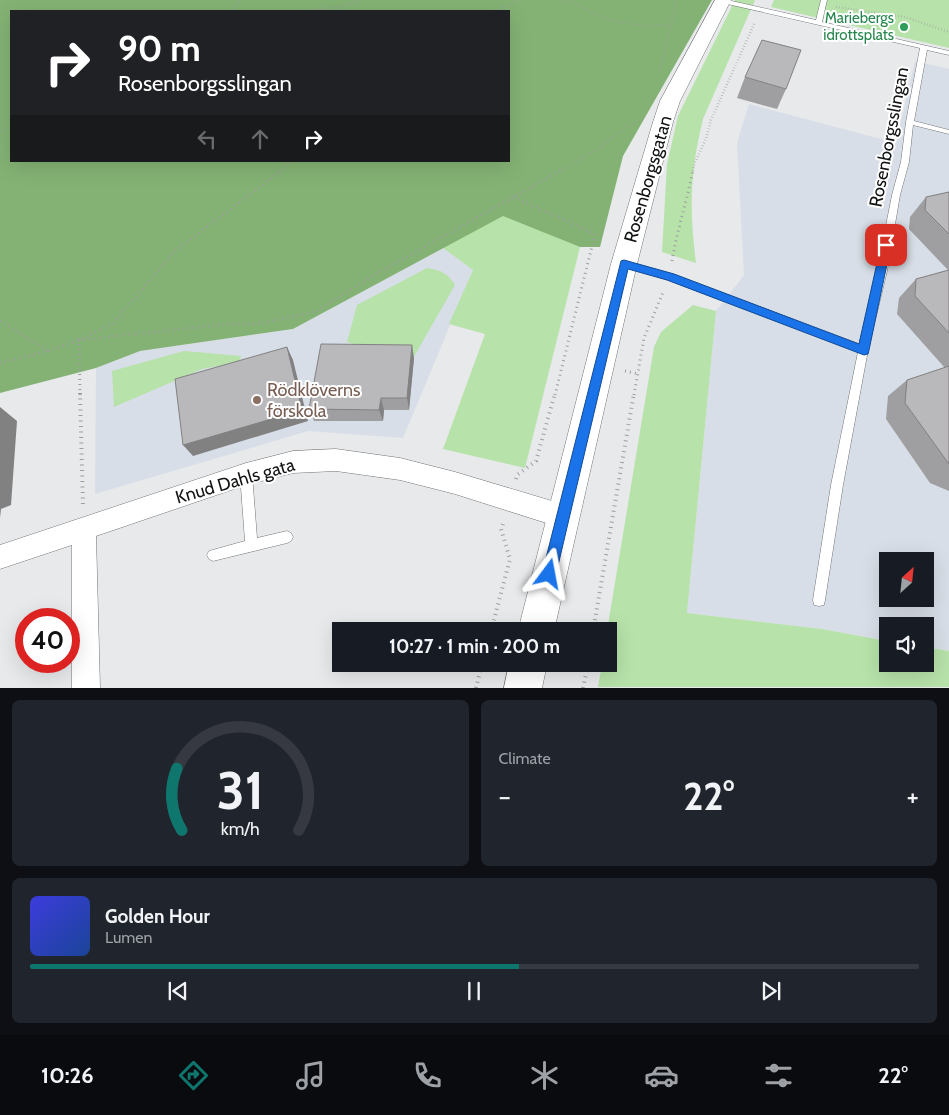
<!DOCTYPE html>
<html lang="en">
<head>
<meta charset="utf-8">
<style>
	:root { --surface:#171b24; --page:#20242c; --text:#f1f3f6; --muted:#9ea1a6; --line:#363941; --accent:#0f766e }
	body { margin:0; font-family:Cabin,sans-serif; background:var(--page); color:var(--text); height:100vh; display:flex; flex-direction:column; font-size:19px; white-space:nowrap }
	* { box-sizing:border-box; margin:0 }
	p { font-size:16px; color:var(--muted) }
	.icon { flex:none; width:28px; height:28px; fill:none; stroke:currentColor; stroke-width:2; stroke-linecap:round; stroke-linejoin:round }
	.map { position:relative; height:688px; overflow:hidden }
	.side { display:flex; flex-direction:column; gap:12px; padding:12px; background:#0d0f14; flex:1 }
	.side>* { flex:none }
	.guide { position:absolute; left:10px; top:10px; width:500px; height:152px; border-radius:0px; box-shadow:0 5px 20px #0002; background:#202124; color:#fff; overflow:hidden }
	.needle { width:32px; rotate:27deg }
	.fabs { position:absolute; left:879px; top:552px; display:grid; gap:10px }
	.fabs a { display:grid; place-items:center; width:55px; height:55px; border-radius:0px; background:var(--surface); box-shadow:0 5px 20px #0002; font-size:25px }
	.speed { position:absolute; left:15px; top:608px; display:flex; gap:10px; font-size:25px; font-weight:700; text-align:center }
	.speed>* { display:grid; place-content:center; width:65px; height:65px; border-radius:50%; background:var(--surface); box-shadow:0 5px 20px #0002; line-height:1 }
	.speed .limit { border:8px solid #d22; background:#fff; color:#111 }
	.pin { position:absolute; display:grid; place-items:center; width:42px; height:42px; color:#fff; margin:-21px; border-radius:10px; box-shadow:0 2px 8px #0006 }
	.me { position:absolute; width:55px; margin:-28px; rotate:13deg; stroke-linejoin:round; filter:drop-shadow(0 0 4px #0008) }
	.turn { display:flex; align-items:center; gap:18px; height:105px; padding:0 25px; font-size:22px }
	.turn .icon { width:65px; height:65px; stroke-width:2.5 }
	.turn b { display:block; font-size:35px; line-height:42px }
	.lanes { display:flex; align-items:center; height:48px; padding:0 25px; background:#0003; justify-content:center; gap:25px; direction:ltr }
	.lanes .off { opacity:.35 }
	.big { font-size:38px; font-weight:800; line-height:1.1 }
	.side .card { flex:1; display:flex; flex-direction:column; justify-content:center; gap:8px; min-width:0; padding:0 18px; border-radius:8px; background:var(--page) }
	.side .dial { align-items:center; gap:0 }
	.dial svg { height:130px; overflow:visible; fill:none; stroke:var(--line); stroke-width:7; stroke-linecap:round; text-anchor:middle }
	.dial text { fill:var(--text); stroke:none }
	.song { display:flex; align-items:center; gap:15px }
	.cover { width:60px; height:60px; border-radius:8px; background:linear-gradient(135deg,hsl(240 70% 55%),hsl(220 70% 35%)) }
	.played { height:5px; border-radius:2px; background:linear-gradient(90deg,var(--accent) 55%,var(--line) 55%) }
	.keys { display:flex; justify-content:space-around; direction:ltr }
	.heat { display:flex; justify-content:space-between; align-items:center; font-size:28px; direction:ltr }
	.side .tiles { flex:1; display:grid; gap:12px; grid-template-columns:1fr 1fr }
	.card:last-child { grid-column:span 2 }
	.trip { position:absolute; left:332px; top:622px; width:285px; height:50px; border-radius:0px; background:var(--surface); box-shadow:0 5px 20px #0002; font-weight:800; line-height:50px; text-align:center }
	.dock { display:flex; height:80px; justify-content:space-around; align-items:center; background:#090b0e; color:var(--muted) }
	.dock .icon { width:35px; height:35px }
	.dock .current { color:var(--accent) }
	.dock b { font-size:22px; color:var(--text) }
	.map>svg:first-child { display:block }
	.built { fill:#d8dee7; fill-rule:evenodd }
	.green { fill:#b7e2a9 }
	.forest { fill:#84b274; fill-rule:evenodd }
	.lines { fill:none; stroke-linecap:round; stroke-linejoin:round }
	.lane-casing { stroke:#727476; stroke-width:1 }
	.street-casing { stroke:#727476; stroke-width:1 }
	.secondary-casing { stroke:#727476; stroke-width:1 }
	.path-far2 { stroke:#9d9ea0; stroke-width:2.5; stroke-dasharray:0.5 2.5; stroke-linecap:butt }
	.path-far1 { stroke:#9d9ea0; stroke-width:3; stroke-dasharray:1 4; stroke-linecap:butt }
	.path { stroke:#9d9ea0; stroke-width:4; stroke-dasharray:1 4.5; stroke-linecap:butt }
	.lane { fill:#fff; fill-rule:evenodd }
	.street { fill:#fff; fill-rule:evenodd }
	.secondary { fill:#fff; fill-rule:evenodd }
	.wall { fill:#9f9ea0 }
	.shaded-wall { fill:#828182 }
	.building { fill:#b9b8ba; stroke:#828182 }
	.route { fill:#1a73e8; stroke:#114b97 }
	.leisure-dot { fill:#2e9e5b; stroke:#fff; stroke-width:2 }
	.education-dot { fill:#8d6e63; stroke:#fff; stroke-width:2 }
	.labels { text-anchor:middle; dominant-baseline:central; stroke-width:4; stroke-linejoin:round; paint-order:stroke }
	.far-leisure-label { font-size:15px; fill:#27864d; stroke:#fff; text-anchor:end }
	.street-label { font-size:18px; fill:#121313; stroke:#fff }
	.education-label { font-size:18px; fill:#785e54; stroke:#fff; text-anchor:start }
</style>
</head>
<body>
<div class="map">
<svg width="949" height="688" viewBox="0 0 949 688">
	<rect width="100%" height="100%" fill="#e7e9eb"/>
	<!-- built -->
	<g class="built">
		<path d="M 915,61 L 949,69 L 949,651 L 925,647 L 925,626 L 888,626 L 887,641 L 822,629 L 687,613 L 716,311 L 744,275 L 737,143 L 749,104 L 896,143 ZM 888,561 L 925,561 L 925,599 L 888,599 Z"/>
		<path d="M 443,248 L 473,270 L 403,438 L 308,431 L 95,494 L 96,368 L 140,351 L 293,329 Z"/>
	</g>
	<!-- green -->
	<g class="green">
		<path d="M 735,0 L 755,0 L 703,119 C 690,171 689,209 696,263 L 662,252 L 667,164 L 678,116 Z"/>
		<path d="M 774,0 L 949,0 L 949,48 L 771,7 Z"/>
		<path d="M 503,215 L 580,247 L 525,468 L 443,449 L 485,334 L 449,324 L 473,270 L 443,248 Z"/>
		<path d="M 427,268 C 441,270 448,274 455,285 L 411,362 L 347,342 L 357,305 Z"/>
		<path d="M 693,305 L 716,311 L 687,613 L 822,629 L 887,641 L 888,664 L 925,664 L 925,647 L 949,651 L 949,687 L 598,687 L 602,664 L 609,664 L 607,631 L 654,347 L 661,332 Z"/>
		<path d="M 184,351 L 241,356 L 239,362 L 202,369 L 114,407 L 112,371 Z"/>
	</g>
	<!-- forest -->
	<path class="forest" d="M 0,0 L 712,0 L 623,156 L 600,247 L 580,247 L 503,216 L 293,329 L 140,351 L 96,368 L 0,393 ZM 11,11 L 509,11 L 509,161 L 11,161 Z"/>
	<g class="lines">
		<defs>
			<g id="lane">
				<path d="M 721,0 L 727,0 L 816,20 L 821,0 L 827,0 L 822,22 L 949,51 L 949,55 L 927,50 L 914,121 L 949,130 L 949,134 L 913,125 L 909,162 L 900,195 L 887,271 L 868,350 L 843,485 L 825,600 L 824,605 L 819,606 L 814,605 L 813,600 L 831,485 L 858,352 L 668,280 L 622,266 L 620,264 L 625,261 L 673,274 L 859,344 L 877,271 L 892,195 L 901,162 L 906,122 L 920,48 L 723,3 L 721,2 Z"/>
				<path d="M 246,469 L 250,470 L 252,474 L 257,538 L 287,531 L 291,533 L 293,537 L 291,541 L 287,543 L 213,561 L 209,559 L 207,555 L 209,551 L 245,541 L 240,474 L 242,470 Z"/>
			</g>
			<path id="street" d="M 336,449 L 400,458 L 455,472 L 562,504 L 570,508 L 574,516 L 570,524 L 562,528 L 455,494 L 400,480 L 336,471 L 293,473 L 246,485 L 96,536 L 100,688 L 72,688 L 72,545 L 0,569 L 0,545 L 246,463 L 293,451 Z"/>
			<g id="secondary">
				<path d="M 715,0 L 731,0 L 680,101 L 673,122 L 637,264 L 554,631 L 518,631 L 611,264 L 653,122 L 660,101 Z"/>
				<path d="M 509,664 L 547,664 L 542,688 L 504,688 Z"/>
			</g>
		</defs>
		<!-- lane casing -->
		<use href="#lane" class="lane-casing"/>
		<!-- street casing -->
		<use href="#street" class="street-casing"/>
		<!-- secondary casing -->
		<use href="#secondary" class="secondary-casing"/>
		<!-- path-far2 -->
		<g class="path-far2">
			<path d="M 559,0 L 577,4 L 590,12 L 617,22 L 647,26 L 669,25"/>
			<path d="M 836,7 L 905,17 L 949,32"/>
			<path d="M 339,8 L 350,11"/>
			<path d="M 231,11 L 240,0"/>
			<path d="M 288,11 L 335,8 L 362,0"/>
			<path d="M 495,11 L 522,0"/>
			<path d="M 660,72 L 676,0"/>
			<path d="M 0,133 L 11,126"/>
			<path d="M 281,171 L 291,161"/>
			<path d="M 560,171 L 590,154 L 639,119"/>
			<path d="M 693,171 L 695,162 L 706,139 L 711,120 L 755,22"/>
		</g>
		<!-- path-far1 -->
		<g class="path-far1">
			<path d="M 513,197 L 595,234 L 555,395"/>
			<path d="M 672,261 C 677,230 687,201 693,170"/>
			<path d="M 0,321 L 48,351"/>
			<path d="M 0,363 L 48,351 L 79,340 L 113,323 L 175,251 L 282,170"/>
			<path d="M 625,371 L 639,374"/>
			<path d="M 80,395 L 79,340 L 219,325 L 264,323 L 317,311 L 369,278 L 562,170"/>
			<path d="M 634,395 L 644,338 L 664,290"/>
		</g>
		<!-- path -->
		<g class="path">
			<path d="M 80,393 L 83,506"/>
			<path d="M 516,479 L 517,475 L 536,461 L 555,393"/>
			<path d="M 491,631 L 510,559 L 501,529 L 504,521"/>
			<path d="M 593,631 L 634,393"/>
			<path d="M 476,688 L 482,664"/>
			<path d="M 583,688 L 588,664"/>
		</g>
		<!-- lane -->
		<use href="#lane" class="lane"/>
		<!-- street -->
		<use href="#street" class="street"/>
		<!-- secondary -->
		<use href="#secondary" class="secondary"/>
	</g>
	<!-- wall -->
	<g class="wall">
		<path d="M 745,77 L 786,89 L 777,109 L 737,98 Z"/>
		<path d="M 949,192 L 949,491 L 930,483 L 886,419 L 888,396 L 907,380 L 945,368 L 897,314 L 899,298 L 916,279 L 948,270 L 909,229 L 910,217 L 926,197 Z"/>
		<path d="M 414,358 L 409,410 L 384,410 L 383,421 L 314,421 L 309,409 Z"/>
	</g>
	<!-- shaded-wall -->
	<g class="shaded-wall">
		<path d="M 412,345 L 414,358 L 409,410 L 407,398 Z"/>
		<path d="M 287,347 L 293,360 L 308,421 L 193,456 L 183,445 Z"/>
		<path d="M 381,398 L 384,410 L 383,421 L 379,410 Z"/>
		<path d="M 0,407 L 17,421 L 11,505 L 1,509 L 0,518 Z"/>
	</g>
	<!-- building -->
	<g class="building">
		<path d="M 762,40 L 801,50 L 786,89 L 745,77 Z"/>
		<path d="M 949,192 L 949,234 L 925,210 L 926,197 Z"/>
		<path d="M 949,270 L 949,333 L 915,296 L 916,279 Z"/>
		<path d="M 321,344 L 412,345 L 407,398 L 381,398 L 379,410 L 309,409 Z"/>
		<path d="M 287,347 L 302,410 L 183,445 L 175,379 Z"/>
		<path d="M 949,366 L 949,464 L 905,403 L 907,380 Z"/>
	</g>
	<!-- route -->
	<path class="route" d="M 886,241 L 891,245 L 869,350 L 868,354 L 864,355 L 667,280 L 628,269 L 556,574 L 554,579 L 549,581 L 544,579 L 542,574 L 621,261 L 624,260 L 674,274 L 859,344 L 881,245 Z"/>
	<!-- markers -->
	<circle class="leisure-dot" cx="904" cy="27" r="5"/>
	<circle class="education-dot" cx="257" cy="400" r="5"/>
	<g class="labels">
		<!-- far-leisure labels -->
		<g class="far-leisure-label">
			<text x="894" y="18">Mariebergs<tspan x="894" dy="17">idrottsplats</tspan></text>
		</g>
		<!-- street labels -->
		<g class="street-label">
			<text transform="translate(889 137) rotate(-79)">Rosenborgsslingan</text>
			<text transform="translate(648 179) rotate(-74)">Rosenborgsgatan</text>
			<text transform="translate(235 481) rotate(-16)">Knud Dahls gata</text>
		</g>
		<!-- education labels -->
		<g class="education-label">
			<text x="267" y="390">Rödklöverns<tspan x="267" dy="21">förskola</tspan></text>
		</g>
	</g>
</svg>
<div class="fabs">
<a><svg class="needle" viewBox="-14 -14 28 28"><path d="M0-13l5 13h-10z" fill="#e53935"/><path d="M0 13l5-13h-10z" fill="#9ea1a6"/></svg></a>
<a><svg class="icon" aria-label="sound" viewBox="0 0 24 24"><path d="M4 9h4l5-4v14l-5-4H4zM17 9q2 3 0 6"/></svg></a>
</div>
<div class="speed"><div class="limit">40</div></div>
<div class="pin" style="left:886px;top:245px;background:#d93025"><svg class="icon" aria-label="arrive" viewBox="0 0 24 24"><path d="M6 21V4h12l-3 4 3 4H6"/></svg></div>
<svg class="me" style="left:549px;top:574px" viewBox="-20 -20 40 40"><path d="M0-17L14 15 0 8-14 15z" fill="#1a73e8" stroke="#fff" stroke-width="4"/></svg>
<div class="trip">10:27 · 1 min · 200 m</div>
<div class="guide">
<div class="turn"><svg class="icon" aria-label="right" viewBox="0 0 24 24"><path d="M7 20v-9h11M14 6l5 5-5 5"/></svg><div><b>90 m</b>Rosenborgsslingan</div></div>
<div class="lanes"><svg class="icon off" aria-label="left" viewBox="0 0 24 24"><path d="M17 20v-9H6M10 6l-5 5 5 5"/></svg><svg class="icon off" aria-label="ahead" viewBox="0 0 24 24"><path d="M12 20V5M6 11l6-6 6 6"/></svg><svg class="icon" aria-label="right" viewBox="0 0 24 24"><path d="M7 20v-9h11M14 6l5 5-5 5"/></svg></div>
</div>
</div>
<section class="side">
<div class="tiles">
<div class="card dial"><svg viewBox="0 0 100 80">
<path d="M14 69A42 42 0 1 1 86 69"/>
<path d="M14 69A42 42 0 0 1 11 31" stroke="#0f766e"/>
<text x="50" y="56" font-size="32" font-weight="700">31</text>
<text x="50" y="72" font-size="11">km/h</text>
</svg></div>
<div class="card"><p>Climate</p>
<div class="heat"><a>−</a><b class="big">22°</b><a>+</a></div>
</div>
<div class="card">
<div class="song"><i class="cover"></i><div><b>Golden Hour</b><p>Lumen</p></div></div>
<div class="played"></div>
<div class="keys"><svg class="icon" aria-label="previous" viewBox="0 0 24 24"><path d="M18 5L8 12l10 7zM5 5v14"/></svg><svg class="icon" aria-label="pause" viewBox="0 0 24 24"><path d="M8 5v14M16 5v14"/></svg><svg class="icon" aria-label="next" viewBox="0 0 24 24"><path d="M6 5l10 7-10 7zM19 5v14"/></svg></div>
</div>
</div>
</section>
<nav class="dock">
<b>10:26</b>
<svg class="icon current" aria-label="directions" viewBox="0 0 24 24"><path d="M12 3l9 9-9 9-9-9zM9 14v-3h6M13 9l2 2-2 2"/></svg>
<svg class="icon" aria-label="music" viewBox="0 0 24 24"><path d="M9 18V5l10-2v13"/><circle cx="6" cy="18" r="3"/><circle cx="16" cy="16" r="3"/></svg>
<svg class="icon" aria-label="phone" viewBox="0 0 24 24"><path d="M5 4h4l2 5-3 2q2 4 5 5l2-3 5 2v4C11 20 4 13 5 4z"/></svg>
<svg class="icon" aria-label="climate" viewBox="0 0 24 24"><path d="M12 3v18M4 7l16 10M4 17L20 7"/></svg>
<svg class="icon" aria-label="car" viewBox="0 0 24 24"><path d="M5 17H2v-5l4-1 3-4h7l3 4 3 1v5h-3M9 17h6M6 11h13"/><circle cx="7" cy="17" r="2"/><circle cx="17" cy="17" r="2"/></svg>
<svg class="icon" aria-label="filters" viewBox="0 0 24 24"><path d="M4 7h16M4 17h16"/><circle cx="9" cy="7" r="2"/><circle cx="15" cy="17" r="2"/></svg>
<b>22°</b>
</nav>
</body>
</html>
